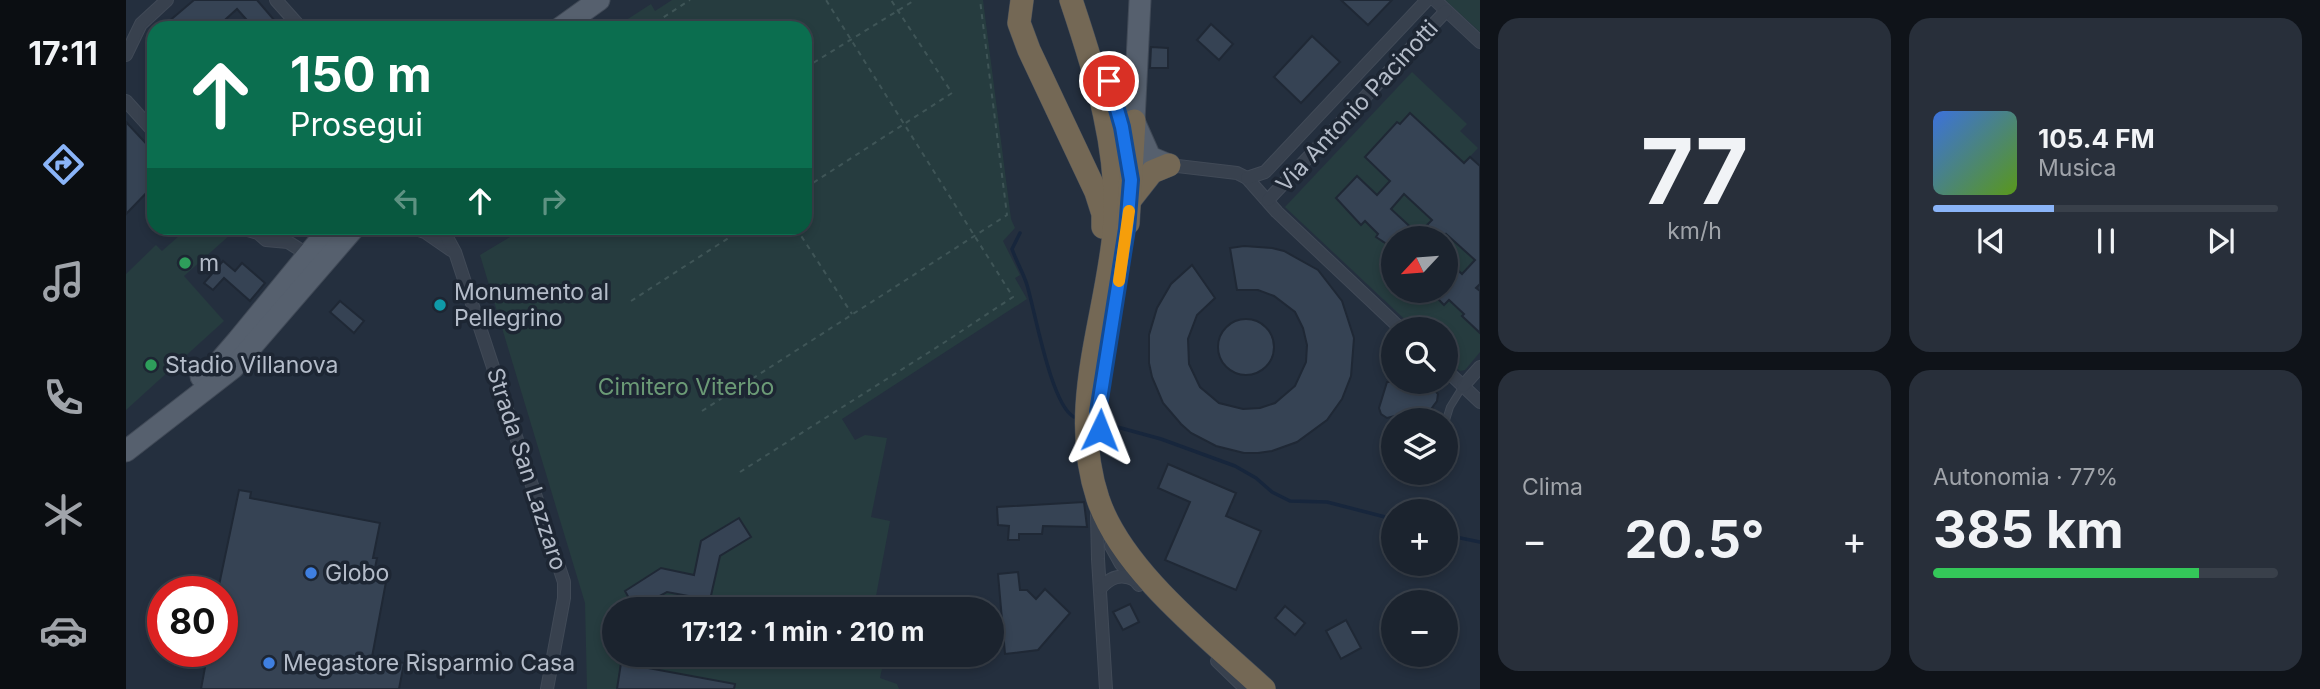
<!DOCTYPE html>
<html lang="it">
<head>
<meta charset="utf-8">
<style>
	:root { --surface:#1b232e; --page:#282f3a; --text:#f1f3f6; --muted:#a0a4aa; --line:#39404a; --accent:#8ab4f8 }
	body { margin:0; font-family:Inter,sans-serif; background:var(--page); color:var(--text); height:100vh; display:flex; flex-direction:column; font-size:26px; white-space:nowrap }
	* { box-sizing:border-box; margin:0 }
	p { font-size:23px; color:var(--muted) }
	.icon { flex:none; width:38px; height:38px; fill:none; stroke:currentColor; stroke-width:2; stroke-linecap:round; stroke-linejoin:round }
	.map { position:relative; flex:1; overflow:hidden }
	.side { display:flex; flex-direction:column; gap:18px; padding:18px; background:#0f1319; width:840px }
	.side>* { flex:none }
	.banner { position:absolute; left:21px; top:21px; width:665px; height:214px; border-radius:21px; box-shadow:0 4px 10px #0003,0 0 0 2px var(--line); background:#0b6e4f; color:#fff; overflow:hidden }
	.needle { width:46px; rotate:244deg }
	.controls { position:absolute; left:1255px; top:226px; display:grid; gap:14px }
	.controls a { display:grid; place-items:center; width:77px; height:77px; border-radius:50%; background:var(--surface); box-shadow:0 4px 10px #0003,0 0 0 2px var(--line); font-size:35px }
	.speed { position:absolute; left:21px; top:576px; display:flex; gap:14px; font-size:35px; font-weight:700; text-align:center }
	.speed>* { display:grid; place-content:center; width:91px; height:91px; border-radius:50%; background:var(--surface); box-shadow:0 4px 10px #0003,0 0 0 2px var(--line); line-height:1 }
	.speed .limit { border:10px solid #d22; background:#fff; color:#111 }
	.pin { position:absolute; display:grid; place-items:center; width:60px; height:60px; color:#fff; margin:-30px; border:4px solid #fff; border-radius:50%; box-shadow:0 2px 7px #0007 }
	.me { position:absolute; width:77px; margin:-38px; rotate:2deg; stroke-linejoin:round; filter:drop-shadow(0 0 5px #0008) }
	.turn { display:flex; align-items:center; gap:24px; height:147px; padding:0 28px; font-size:32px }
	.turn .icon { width:91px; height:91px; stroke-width:2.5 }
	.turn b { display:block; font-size:49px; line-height:60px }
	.lanes { display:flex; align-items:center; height:66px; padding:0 28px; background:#0003; justify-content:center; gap:35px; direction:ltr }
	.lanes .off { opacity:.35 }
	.big { font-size:52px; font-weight:700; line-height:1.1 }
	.side .card { flex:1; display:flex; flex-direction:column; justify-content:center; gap:10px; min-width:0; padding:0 24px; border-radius:21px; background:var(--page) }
	.side .dial { align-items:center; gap:0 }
	.dial b { font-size:91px; line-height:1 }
	.song { display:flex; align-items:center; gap:21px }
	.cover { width:84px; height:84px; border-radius:10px; background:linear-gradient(135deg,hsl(220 70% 55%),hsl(90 70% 35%)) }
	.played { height:7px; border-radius:4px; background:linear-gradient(90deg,var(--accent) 35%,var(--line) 35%) }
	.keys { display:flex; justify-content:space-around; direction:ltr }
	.heat { display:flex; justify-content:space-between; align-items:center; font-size:38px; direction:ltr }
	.charge { height:10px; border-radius:5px; background:linear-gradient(90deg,#34c759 77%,var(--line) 0) }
	.side .tiles { flex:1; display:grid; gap:18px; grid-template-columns:repeat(2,1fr) }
	.trip { position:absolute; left:476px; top:597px; width:402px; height:70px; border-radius:35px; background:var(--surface); box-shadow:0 4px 10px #0003,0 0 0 2px var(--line); font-weight:700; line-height:70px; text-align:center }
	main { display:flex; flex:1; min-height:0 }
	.tab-bar { display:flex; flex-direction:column; width:126px; justify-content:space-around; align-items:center; background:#0b0e12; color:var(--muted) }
	.tab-bar .icon { width:49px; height:49px }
	.tab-bar .selected { color:var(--accent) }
	.tab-bar b { font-size:32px; color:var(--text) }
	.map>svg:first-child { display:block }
	.green { fill:#263c3f }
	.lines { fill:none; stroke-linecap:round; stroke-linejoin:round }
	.stream { stroke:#17263c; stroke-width:3.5 }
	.building { fill:#364354; stroke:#1f2835; stroke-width:2; fill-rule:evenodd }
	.lane-casing { stroke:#414a57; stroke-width:8 }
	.street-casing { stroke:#414a57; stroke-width:14 }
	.primary-casing { stroke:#414a57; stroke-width:23 }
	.highway-casing { stroke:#434c59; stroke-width:24 }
	.path { stroke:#3f5557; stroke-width:2; stroke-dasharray:5 5; stroke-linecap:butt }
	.lane { stroke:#38414e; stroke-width:6 }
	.street { stroke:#38414e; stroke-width:12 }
	.primary { stroke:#56606e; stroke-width:21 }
	.highway { stroke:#746855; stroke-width:23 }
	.route-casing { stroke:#114b97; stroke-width:18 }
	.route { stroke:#1a73e8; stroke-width:12 }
	.slow { stroke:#f59e0b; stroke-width:12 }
	.leisure-dot { fill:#2e9e5b; stroke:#1d2633; stroke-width:2.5 }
	.culture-dot { fill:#0f9aa8; stroke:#1d2633; stroke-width:2.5 }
	.shop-dot { fill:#3f7fe0; stroke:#1d2633; stroke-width:2.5 }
	.labels { text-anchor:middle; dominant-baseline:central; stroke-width:7; stroke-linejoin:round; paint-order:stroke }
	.street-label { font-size:23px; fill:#b4bcc9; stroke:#1d2633 }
	.poi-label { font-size:23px; fill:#b4bcc9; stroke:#1d2633; text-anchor:start }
	.park-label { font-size:23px; fill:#6b9a76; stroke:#1d2633 }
</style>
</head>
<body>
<main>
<nav class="tab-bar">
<b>17:11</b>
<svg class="icon selected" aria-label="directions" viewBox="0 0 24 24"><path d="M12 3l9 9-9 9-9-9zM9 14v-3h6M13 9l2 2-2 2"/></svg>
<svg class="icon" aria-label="music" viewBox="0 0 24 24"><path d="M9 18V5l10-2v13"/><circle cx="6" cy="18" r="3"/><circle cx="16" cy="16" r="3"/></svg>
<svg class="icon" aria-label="phone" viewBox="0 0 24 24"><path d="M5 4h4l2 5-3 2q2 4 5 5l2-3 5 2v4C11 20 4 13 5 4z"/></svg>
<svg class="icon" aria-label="climate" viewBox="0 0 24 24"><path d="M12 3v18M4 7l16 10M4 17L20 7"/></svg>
<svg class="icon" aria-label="car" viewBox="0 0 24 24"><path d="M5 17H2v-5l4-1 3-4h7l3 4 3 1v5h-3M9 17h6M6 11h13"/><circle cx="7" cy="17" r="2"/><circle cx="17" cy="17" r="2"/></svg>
</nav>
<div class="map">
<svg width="1354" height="689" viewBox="0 0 1354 689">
	<rect width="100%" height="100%" fill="#242f3e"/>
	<!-- green -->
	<g class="green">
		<path d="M 546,0 L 857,0 L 885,219 L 889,228 L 877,241 L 894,275 L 889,278 L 901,299 L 716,419 L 729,440 L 739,435 L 761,438 L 745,517 L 764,521 L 750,596 L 769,599 L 767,609 L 488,609 L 488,654 L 759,655 L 754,678 L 771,684 L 773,689 L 461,689 L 459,603 L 354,255 L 399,228 L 679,228 L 679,28 L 488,28 L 525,4 L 529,11 Z"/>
		<path d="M 1319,0 L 1354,0 L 1354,32 Z"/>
		<path d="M 1286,72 L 1341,124 L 1334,131 L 1352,148 L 1338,163 L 1284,113 L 1274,124 L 1271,122 L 1239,157 L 1264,181 L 1251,195 L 1231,176 L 1210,199 L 1232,215 L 1228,218 L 1235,225 L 1239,221 L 1252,234 L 1250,237 L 1257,243 L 1260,241 L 1267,248 L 1267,290 L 1313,291 L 1338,314 L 1336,317 L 1343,323 L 1345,321 L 1354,329 L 1354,352 L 1339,370 L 1334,371 L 1320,357 L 1320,329 L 1289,329 L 1159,207 Z"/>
		<path d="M 1273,189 L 1306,220 L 1292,234 L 1256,200 L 1269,205 L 1274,198 L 1269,193 Z"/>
		<path d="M 62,228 L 99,228 L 105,234 L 58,276 L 98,321 L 0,410 L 0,274 L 30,245 L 36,251 Z"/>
		<path d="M 1315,229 L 1349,260 L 1336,274 L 1320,259 L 1320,238 L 1316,238 Z"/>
	</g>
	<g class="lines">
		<!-- stream -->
		<g class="stream">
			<path d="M 894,233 L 886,249 C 890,261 897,272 901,285 C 909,311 925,405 948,417"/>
			<path d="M 984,425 L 1035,439 L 1109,466 L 1130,478 L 1146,492 L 1164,501 L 1201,502 L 1267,519"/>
			<path d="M 1320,535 L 1354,542"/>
		</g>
	</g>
	<!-- building -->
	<g class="building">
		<path d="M 68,0 L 131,0 L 155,28 L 128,28 L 111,9 L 90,28 L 35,28 Z"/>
		<path d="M 1215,0 L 1266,0 L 1242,25 Z"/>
		<path d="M 1085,24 L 1107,44 L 1093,60 L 1071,40 Z"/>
		<path d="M 1186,36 L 1214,62 L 1175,103 L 1148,77 Z"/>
		<path d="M 1025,47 L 1042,48 L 1042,68 L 1024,68 Z"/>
		<path d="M 1284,113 L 1338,163 L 1344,157 L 1354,166 L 1354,284 L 1350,288 L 1354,291 L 1354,333 L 1336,316 L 1338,314 L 1323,300 L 1318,305 L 1311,298 L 1316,293 L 1313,290 L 1320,290 L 1320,259 L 1336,274 L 1349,260 L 1320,234 L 1316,238 L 1267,238 L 1267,248 L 1250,237 L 1252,234 L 1239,221 L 1235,225 L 1210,198 L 1231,176 L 1251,195 L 1264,181 L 1239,157 L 1271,122 L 1274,124 ZM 1278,194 L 1306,220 L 1292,234 L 1265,209 Z"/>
		<path d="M 0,122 L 28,152 L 28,185 L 0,214 Z"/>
		<path d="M 1118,246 L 1146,248 L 1158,251 L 1192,270 L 1216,301 L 1228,338 L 1225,376 L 1216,399 L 1201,420 L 1171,442 L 1146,451 L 1132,453 L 1118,453 L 1090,446 L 1065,433 L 1055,424 L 1037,403 L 1026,377 L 1023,363 L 1023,335 L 1031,308 L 1045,284 L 1066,265 L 1089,298 L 1071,315 L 1062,339 L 1063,364 L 1074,387 L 1093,403 L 1117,409 L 1134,408 L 1149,403 L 1169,386 L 1180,362 L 1181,345 L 1177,328 L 1169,312 L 1148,296 L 1132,290 L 1111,290 L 1104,248 Z"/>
		<path d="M 97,261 L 109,271 L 116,263 L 139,283 L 124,301 L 98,278 L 87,290 L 78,283 Z"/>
		<path d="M 214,301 L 238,321 L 228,333 L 204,312 Z"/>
		<circle cx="1120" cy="347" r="28"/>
		<path d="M 1261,382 L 1301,382 L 1312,394 L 1311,401 L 1306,408 L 1315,417 L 1314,420 L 1290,420 L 1296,409 L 1261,418 L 1255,414 L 1253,408 Z"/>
		<path d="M 1042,464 L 1110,493 L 1100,516 L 1135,531 L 1110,590 L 1039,560 L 1064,502 L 1032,488 Z"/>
		<path d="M 113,490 L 125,492 L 124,498 L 254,523 L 247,558 L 251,558 L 249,568 L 262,571 L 246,657 L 278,663 L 273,689 L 75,689 L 82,651 L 96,651 L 96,592 L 92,590 Z"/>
		<path d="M 958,502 L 961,527 L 917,526 L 916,534 L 893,534 L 893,540 L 882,540 L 883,526 L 872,525 L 871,507 Z"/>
		<path d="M 613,518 L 625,537 L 594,556 L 584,600 L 541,592 L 509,609 L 499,591 L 535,568 L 568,575 L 575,541 Z"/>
		<path d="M 892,572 L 894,590 L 901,590 L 910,599 L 919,589 L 944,613 L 912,650 L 879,654 L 872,574 Z"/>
		<path d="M 1004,604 L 1013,622 L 997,630 L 987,612 Z"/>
		<path d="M 1159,606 L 1179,623 L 1169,635 L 1149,618 Z"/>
		<path d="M 1220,620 L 1235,648 L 1215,659 L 1200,631 Z"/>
		<path d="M 495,663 L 609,684 L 608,689 L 491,689 Z"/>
	</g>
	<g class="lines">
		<defs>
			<path id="lane" d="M 1320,420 L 1324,407 L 1337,386"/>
			<g id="street">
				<path d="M 150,0 L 175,28"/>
				<path d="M 1309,0 L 1354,42"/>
				<path d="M 0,55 L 15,24 L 41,0"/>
				<path d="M 0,101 L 28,132"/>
				<path d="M 1043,165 L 1111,173 L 1121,178 L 1151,212 L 1275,329"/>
				<path d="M 1121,178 L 1139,172 L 1301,0"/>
				<path d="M 1142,200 L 1320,11"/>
				<path d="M 115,228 L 132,233 L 140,240 L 162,242 L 181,254"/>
				<path d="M 287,228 L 299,232 L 325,250"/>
				<path d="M 316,228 L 329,252 L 438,582 L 438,598 L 421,689"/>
				<path d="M 1320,370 L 1354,402"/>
				<path d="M 1337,386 L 1354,367"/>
				<path d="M 971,515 L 972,559 L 980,689"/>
				<path d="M 985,546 L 995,564 L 1013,585"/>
				<path d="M 974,589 C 984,577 995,573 1009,580"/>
				<path d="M 1091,661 L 1120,689"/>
			</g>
			<g id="primary">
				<path d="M 1014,0 L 1008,121 L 1024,157 L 1043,165"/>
				<path d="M 434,28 L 473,0"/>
				<path d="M 75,377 L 93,362 L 112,340 L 204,228"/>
				<path d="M 0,451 L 107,368 L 228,228"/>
			</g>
			<g id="highway">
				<path d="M 896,0 L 893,23 L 903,50 L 970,192 L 977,214 L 977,227"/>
				<path d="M 945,0 C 970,74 995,154 988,233 C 979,323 942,409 972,499 C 996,571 1083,638 1138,689"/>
				<path d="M 1004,200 L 1026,172 L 1043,165"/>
				<path d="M 1002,223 L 1008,121"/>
			</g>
		</defs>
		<!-- lane casing -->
		<use href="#lane" class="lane-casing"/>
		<!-- street casing -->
		<use href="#street" class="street-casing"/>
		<!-- primary casing -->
		<use href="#primary" class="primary-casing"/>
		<!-- highway casing -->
		<use href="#highway" class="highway-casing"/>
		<!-- path -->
		<g class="path">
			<path d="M 534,21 L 539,28"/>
			<path d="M 521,28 L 564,0"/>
			<path d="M 679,68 L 789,0"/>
			<path d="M 679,188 L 826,93 L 765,0"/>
			<path d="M 670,228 L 726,314"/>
			<path d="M 505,301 L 618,228"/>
			<path d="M 576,411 L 881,215 L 854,0"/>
			<path d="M 614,472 L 816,344 L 887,297 L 700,0"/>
		</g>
		<!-- lane -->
		<use href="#lane" class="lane"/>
		<!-- street -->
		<use href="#street" class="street"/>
		<!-- primary -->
		<use href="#primary" class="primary"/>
		<!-- highway -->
		<use href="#highway" class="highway"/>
	</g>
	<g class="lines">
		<defs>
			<path id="route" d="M 974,430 L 972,412 L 1001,229 L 1005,180 L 996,127 L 983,81"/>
		</defs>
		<!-- route casing -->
		<use href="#route" class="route-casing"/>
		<!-- route -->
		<use href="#route" class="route"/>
		<!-- slow -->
		<path class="slow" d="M 993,281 L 1003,211"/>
	</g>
	<!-- markers -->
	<g class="leisure-dot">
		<circle cx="59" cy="263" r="7"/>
		<circle cx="25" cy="365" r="7"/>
	</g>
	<circle class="culture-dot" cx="314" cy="305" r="7"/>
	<g class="shop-dot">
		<circle cx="185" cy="573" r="7"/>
		<circle cx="143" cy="663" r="7"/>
	</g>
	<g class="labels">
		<!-- street labels -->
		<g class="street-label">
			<text transform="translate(1231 106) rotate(-47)">Via Antonio Pacinotti</text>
			<text transform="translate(401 469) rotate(72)">Strada San Lazzaro</text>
		</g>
		<!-- poi labels -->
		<g class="poi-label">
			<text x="73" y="263">m</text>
			<text x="328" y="292">Monumento al<tspan x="328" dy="26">Pellegrino</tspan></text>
			<text x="39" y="365">Stadio Villanova</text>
			<text x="199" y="573">Globo</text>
			<text x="157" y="663">Megastore Risparmio Casa</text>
		</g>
		<!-- park labels -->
		<g class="park-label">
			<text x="560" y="387">Cimitero Viterbo</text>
		</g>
	</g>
</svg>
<div class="controls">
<a><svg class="needle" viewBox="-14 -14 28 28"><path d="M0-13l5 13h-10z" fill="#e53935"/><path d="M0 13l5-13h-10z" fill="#a0a4aa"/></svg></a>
<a><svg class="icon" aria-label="search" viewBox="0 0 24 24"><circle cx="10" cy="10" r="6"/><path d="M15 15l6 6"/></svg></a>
<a><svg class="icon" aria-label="layers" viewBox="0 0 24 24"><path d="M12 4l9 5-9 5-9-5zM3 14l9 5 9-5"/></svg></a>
<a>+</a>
<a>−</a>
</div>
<div class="speed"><div class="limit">80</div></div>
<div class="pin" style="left:983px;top:81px;background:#d93025"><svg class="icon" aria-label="arrive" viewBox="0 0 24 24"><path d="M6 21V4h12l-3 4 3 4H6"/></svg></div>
<svg class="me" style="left:974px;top:430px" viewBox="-20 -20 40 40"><path d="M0-17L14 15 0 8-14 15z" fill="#1a73e8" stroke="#fff" stroke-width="4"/></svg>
<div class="trip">17:12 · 1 min · 210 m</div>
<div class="banner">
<div class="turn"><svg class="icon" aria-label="ahead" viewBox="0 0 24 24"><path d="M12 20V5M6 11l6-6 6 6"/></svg><div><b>150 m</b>Prosegui</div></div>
<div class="lanes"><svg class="icon off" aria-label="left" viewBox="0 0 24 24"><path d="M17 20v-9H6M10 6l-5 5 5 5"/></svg><svg class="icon" aria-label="ahead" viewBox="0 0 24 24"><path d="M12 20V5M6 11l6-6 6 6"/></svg><svg class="icon off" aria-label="right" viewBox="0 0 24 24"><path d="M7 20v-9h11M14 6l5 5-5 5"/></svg></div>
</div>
</div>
<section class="side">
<div class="tiles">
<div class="card dial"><b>77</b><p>km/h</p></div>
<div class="card">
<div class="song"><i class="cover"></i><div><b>105.4 FM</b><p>Musica</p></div></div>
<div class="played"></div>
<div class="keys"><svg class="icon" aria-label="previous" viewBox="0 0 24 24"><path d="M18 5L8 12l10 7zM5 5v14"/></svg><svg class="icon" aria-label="pause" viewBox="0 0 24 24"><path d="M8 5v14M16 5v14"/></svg><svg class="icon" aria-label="next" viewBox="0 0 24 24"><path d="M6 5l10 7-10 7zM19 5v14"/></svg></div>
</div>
<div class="card"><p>Clima</p>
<div class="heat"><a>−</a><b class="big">20.5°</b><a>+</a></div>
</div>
<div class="card"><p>Autonomia · 77%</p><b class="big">385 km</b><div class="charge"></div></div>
</div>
</section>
</main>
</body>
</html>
